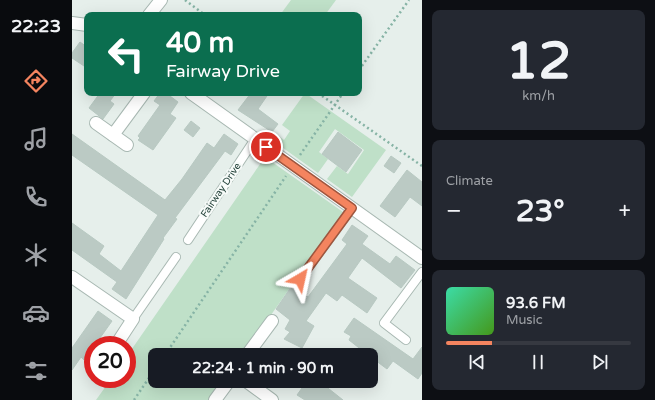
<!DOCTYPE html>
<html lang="en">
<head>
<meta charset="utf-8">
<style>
	:root { --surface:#171b24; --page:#242831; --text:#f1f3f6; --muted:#9ea1a6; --line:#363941; --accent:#f4845f }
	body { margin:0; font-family:"Varela Round",sans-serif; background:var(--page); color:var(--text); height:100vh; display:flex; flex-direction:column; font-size:15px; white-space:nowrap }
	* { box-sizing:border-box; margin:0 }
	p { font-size:13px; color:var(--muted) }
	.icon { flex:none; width:22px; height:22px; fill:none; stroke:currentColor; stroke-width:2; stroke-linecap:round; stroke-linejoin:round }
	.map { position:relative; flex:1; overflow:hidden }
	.sheet { display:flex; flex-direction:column; gap:10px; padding:10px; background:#0d0f14; width:233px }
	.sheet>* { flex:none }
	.banner { position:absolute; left:12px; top:12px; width:278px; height:84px; border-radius:8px; box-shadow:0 4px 16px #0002; background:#0b6e4f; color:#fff; overflow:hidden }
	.speed { position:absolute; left:12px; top:336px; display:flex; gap:8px; font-size:20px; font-weight:700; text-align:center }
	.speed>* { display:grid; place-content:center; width:52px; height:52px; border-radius:50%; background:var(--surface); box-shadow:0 4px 16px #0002; line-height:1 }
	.speed .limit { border:6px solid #d22; background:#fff; color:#111 }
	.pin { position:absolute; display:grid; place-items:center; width:34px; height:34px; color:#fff; margin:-17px; border:2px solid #fff; border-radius:50%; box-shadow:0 1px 4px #0007 }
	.me { position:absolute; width:44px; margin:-22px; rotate:36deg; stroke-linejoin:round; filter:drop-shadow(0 0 3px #0008) }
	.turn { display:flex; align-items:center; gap:14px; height:84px; padding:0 16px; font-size:18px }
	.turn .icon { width:52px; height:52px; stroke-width:2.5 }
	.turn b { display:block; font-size:28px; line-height:34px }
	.big { font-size:30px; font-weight:700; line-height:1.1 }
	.sheet .tile { flex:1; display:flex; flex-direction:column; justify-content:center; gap:6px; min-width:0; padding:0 14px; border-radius:8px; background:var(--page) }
	.sheet .dial { align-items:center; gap:0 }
	.dial b { font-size:52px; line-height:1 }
	.song { display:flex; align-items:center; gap:12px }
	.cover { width:48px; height:48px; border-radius:6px; background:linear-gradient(135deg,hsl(160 70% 55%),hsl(100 70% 35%)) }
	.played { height:4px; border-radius:2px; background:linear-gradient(90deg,var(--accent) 25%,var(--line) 25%) }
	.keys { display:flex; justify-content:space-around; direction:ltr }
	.heat { display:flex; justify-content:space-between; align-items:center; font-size:22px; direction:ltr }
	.trip { position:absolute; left:76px; top:348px; width:230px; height:40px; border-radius:8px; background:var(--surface); box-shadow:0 4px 16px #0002; font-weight:700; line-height:40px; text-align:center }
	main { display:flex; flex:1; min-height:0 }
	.menu { display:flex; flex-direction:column; width:72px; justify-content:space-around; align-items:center; background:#090b0e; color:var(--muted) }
	.menu .icon { width:28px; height:28px }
	.menu .selected { color:var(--accent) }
	.menu b { font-size:18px; color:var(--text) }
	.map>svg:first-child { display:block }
	.green { fill:#bfe0c8 }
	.building { fill:#bbcac4; stroke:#b8c9c2 }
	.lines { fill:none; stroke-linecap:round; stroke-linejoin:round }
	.lane-casing { stroke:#a8b8b2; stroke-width:10 }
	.street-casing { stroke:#a8b8b2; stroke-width:14 }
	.path { stroke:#86b3a5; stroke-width:2.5; stroke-dasharray:2 3; stroke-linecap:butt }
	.lane { stroke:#fff; stroke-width:8 }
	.street { stroke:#fff; stroke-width:12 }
	.route-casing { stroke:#9f563e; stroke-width:10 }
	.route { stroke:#f4845f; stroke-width:7 }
	.labels { text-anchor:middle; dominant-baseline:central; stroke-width:4; stroke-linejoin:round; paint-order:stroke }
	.street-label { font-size:10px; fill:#24423a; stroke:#f7fbf9 }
</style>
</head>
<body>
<main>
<nav class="menu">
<b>22:23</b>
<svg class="icon selected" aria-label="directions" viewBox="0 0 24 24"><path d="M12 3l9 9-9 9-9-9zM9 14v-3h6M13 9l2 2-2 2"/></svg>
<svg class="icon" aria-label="music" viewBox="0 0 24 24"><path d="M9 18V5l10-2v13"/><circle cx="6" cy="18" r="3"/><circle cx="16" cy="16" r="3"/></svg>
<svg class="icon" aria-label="phone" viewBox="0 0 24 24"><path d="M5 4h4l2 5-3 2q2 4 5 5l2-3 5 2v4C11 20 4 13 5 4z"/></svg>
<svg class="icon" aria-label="climate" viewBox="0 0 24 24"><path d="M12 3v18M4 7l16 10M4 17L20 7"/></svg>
<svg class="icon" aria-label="car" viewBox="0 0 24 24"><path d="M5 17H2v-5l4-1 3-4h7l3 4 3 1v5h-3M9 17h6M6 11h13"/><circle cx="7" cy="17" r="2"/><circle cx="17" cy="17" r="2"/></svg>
<svg class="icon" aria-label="filters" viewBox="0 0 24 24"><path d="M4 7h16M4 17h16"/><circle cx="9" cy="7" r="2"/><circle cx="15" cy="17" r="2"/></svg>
</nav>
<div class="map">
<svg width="350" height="400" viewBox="0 0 350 400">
	<rect width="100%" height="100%" fill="#e6efeb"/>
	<!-- green -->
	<g class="green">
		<path d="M 219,0 L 264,0 L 253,15 L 208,15 Z"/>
		<path d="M 233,93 L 314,150 L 280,197 L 255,179 L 265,166 L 276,174 L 292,150 L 263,129 L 247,152 L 256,159 L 246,173 L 200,140 L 204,134 L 212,140 L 218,131 L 210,125 Z"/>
		<path d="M 193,157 L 271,212 L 171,355 L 83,355 L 83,381 L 153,381 L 139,400 L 24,400 L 39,379 L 55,379 L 55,356 Z"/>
	</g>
	<!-- building -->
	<g class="building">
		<path d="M 8,42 L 15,47 L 15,68 L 0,58 L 0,53 Z"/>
		<path d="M 28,93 L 44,93 L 38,101 L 42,104 L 31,119 L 17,108 Z"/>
		<path d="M 88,93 L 94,93 L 106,102 L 98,114 L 104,118 L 81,150 L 66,140 L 68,138 L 66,136 L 88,105 L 82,101 Z"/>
		<path d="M 179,93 L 197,93 L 186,109 L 206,124 L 200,132 L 166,110 Z"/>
		<path d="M 119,121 L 128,128 L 121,137 L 112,130 Z"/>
		<path d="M 266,132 L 290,150 L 274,172 L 250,154 Z"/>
		<path d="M 0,134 L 93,200 L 110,179 L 135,143 L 142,148 L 152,134 L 166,144 L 159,155 L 153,151 L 103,218 L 105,219 L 91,238 L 92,239 L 54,299 L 40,289 L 45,282 L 0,250 L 0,223 L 32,246 L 27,254 L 49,271 L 86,215 L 0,155 Z"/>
		<path d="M 319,156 L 329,163 L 322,173 L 312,166 Z"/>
		<path d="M 335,170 L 350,182 L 350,206 L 338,197 L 323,217 L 308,206 Z"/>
		<path d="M 280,225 L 296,236 L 290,244 L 318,264 L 324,256 L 343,270 L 329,288 L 290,258 L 276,278 L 305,298 L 295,313 L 270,295 L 265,301 L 254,293 L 234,321 L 242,326 L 230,348 L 212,339 L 218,332 L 213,329 L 218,320 L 204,309 L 219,287 L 236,297 L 275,244 L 270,240 Z"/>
		<path d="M 26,311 L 40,321 L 23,345 L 21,345 L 12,360 L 9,357 L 0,370 L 0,348 Z"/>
		<path d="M 282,318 L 341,359 L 350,347 L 350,373 L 346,379 L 321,361 L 315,369 L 299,357 L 299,355 L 296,355 L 277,340 L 279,336 L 272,332 Z"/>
		<path d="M 235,381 L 247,381 L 271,400 L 233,400 L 225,395 Z"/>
	</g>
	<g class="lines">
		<defs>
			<g id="lane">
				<path d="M 116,240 L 183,139"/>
				<path d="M 228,279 L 280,208"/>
				<path d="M 61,319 L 104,257"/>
				<path d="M 334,340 L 312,323 L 350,272"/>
			</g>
			<g id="street">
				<path d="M 77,15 L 89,0"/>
				<path d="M 0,23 L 15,25"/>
				<path d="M 119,93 L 350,258"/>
				<path d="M 24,123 L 55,145"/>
				<path d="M 41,135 L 72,93"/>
				<path d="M 0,277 L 61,319 L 44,345"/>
				<path d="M 175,355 L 200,321"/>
				<path d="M 174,381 L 200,400"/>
				<path d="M 143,400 L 157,381"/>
			</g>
		</defs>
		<!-- lane casing -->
		<use href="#lane" class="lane-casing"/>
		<!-- street casing -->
		<use href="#street" class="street-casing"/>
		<!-- path -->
		<g class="path">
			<path d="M 113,0 L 133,15"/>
			<path d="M 287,70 L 337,0"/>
			<path d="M 246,93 L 350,166"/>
			<path d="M 228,155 L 271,93"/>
			<path d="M 93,355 L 214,176"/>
			<path d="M 62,400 L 83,369"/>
		</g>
		<!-- lane -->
		<use href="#lane" class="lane"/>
		<!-- street -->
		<use href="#street" class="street"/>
	</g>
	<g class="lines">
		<defs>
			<path id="route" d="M 194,147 L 280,208 L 228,279"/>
		</defs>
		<!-- route casing -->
		<use href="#route" class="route-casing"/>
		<!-- route -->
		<use href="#route" class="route"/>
	</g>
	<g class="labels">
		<!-- street labels -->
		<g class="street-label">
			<text transform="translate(149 190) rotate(-56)">Fairway Drive</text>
		</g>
	</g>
</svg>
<div class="speed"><div class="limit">20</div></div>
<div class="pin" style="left:194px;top:147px;background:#d93025"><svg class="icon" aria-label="arrive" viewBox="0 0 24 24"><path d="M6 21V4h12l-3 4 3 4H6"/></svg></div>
<svg class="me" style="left:228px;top:279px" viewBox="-20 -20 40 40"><path d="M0-17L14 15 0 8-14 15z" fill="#f4845f" stroke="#fff" stroke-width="4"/></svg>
<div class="trip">22:24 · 1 min · 90 m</div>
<div class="banner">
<div class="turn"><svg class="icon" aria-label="left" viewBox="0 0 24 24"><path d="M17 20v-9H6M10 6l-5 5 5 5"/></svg><div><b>40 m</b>Fairway Drive</div></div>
</div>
</div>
<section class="sheet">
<div class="tile dial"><b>12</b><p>km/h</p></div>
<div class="tile"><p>Climate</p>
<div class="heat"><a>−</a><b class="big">23°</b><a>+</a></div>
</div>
<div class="tile">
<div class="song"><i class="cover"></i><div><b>93.6 FM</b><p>Music</p></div></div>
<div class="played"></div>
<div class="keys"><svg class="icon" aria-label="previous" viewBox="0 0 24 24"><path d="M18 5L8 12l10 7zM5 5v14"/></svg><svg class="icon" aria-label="pause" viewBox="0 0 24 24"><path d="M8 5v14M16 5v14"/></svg><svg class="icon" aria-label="next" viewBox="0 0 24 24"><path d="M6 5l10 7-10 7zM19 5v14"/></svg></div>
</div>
</section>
</main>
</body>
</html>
